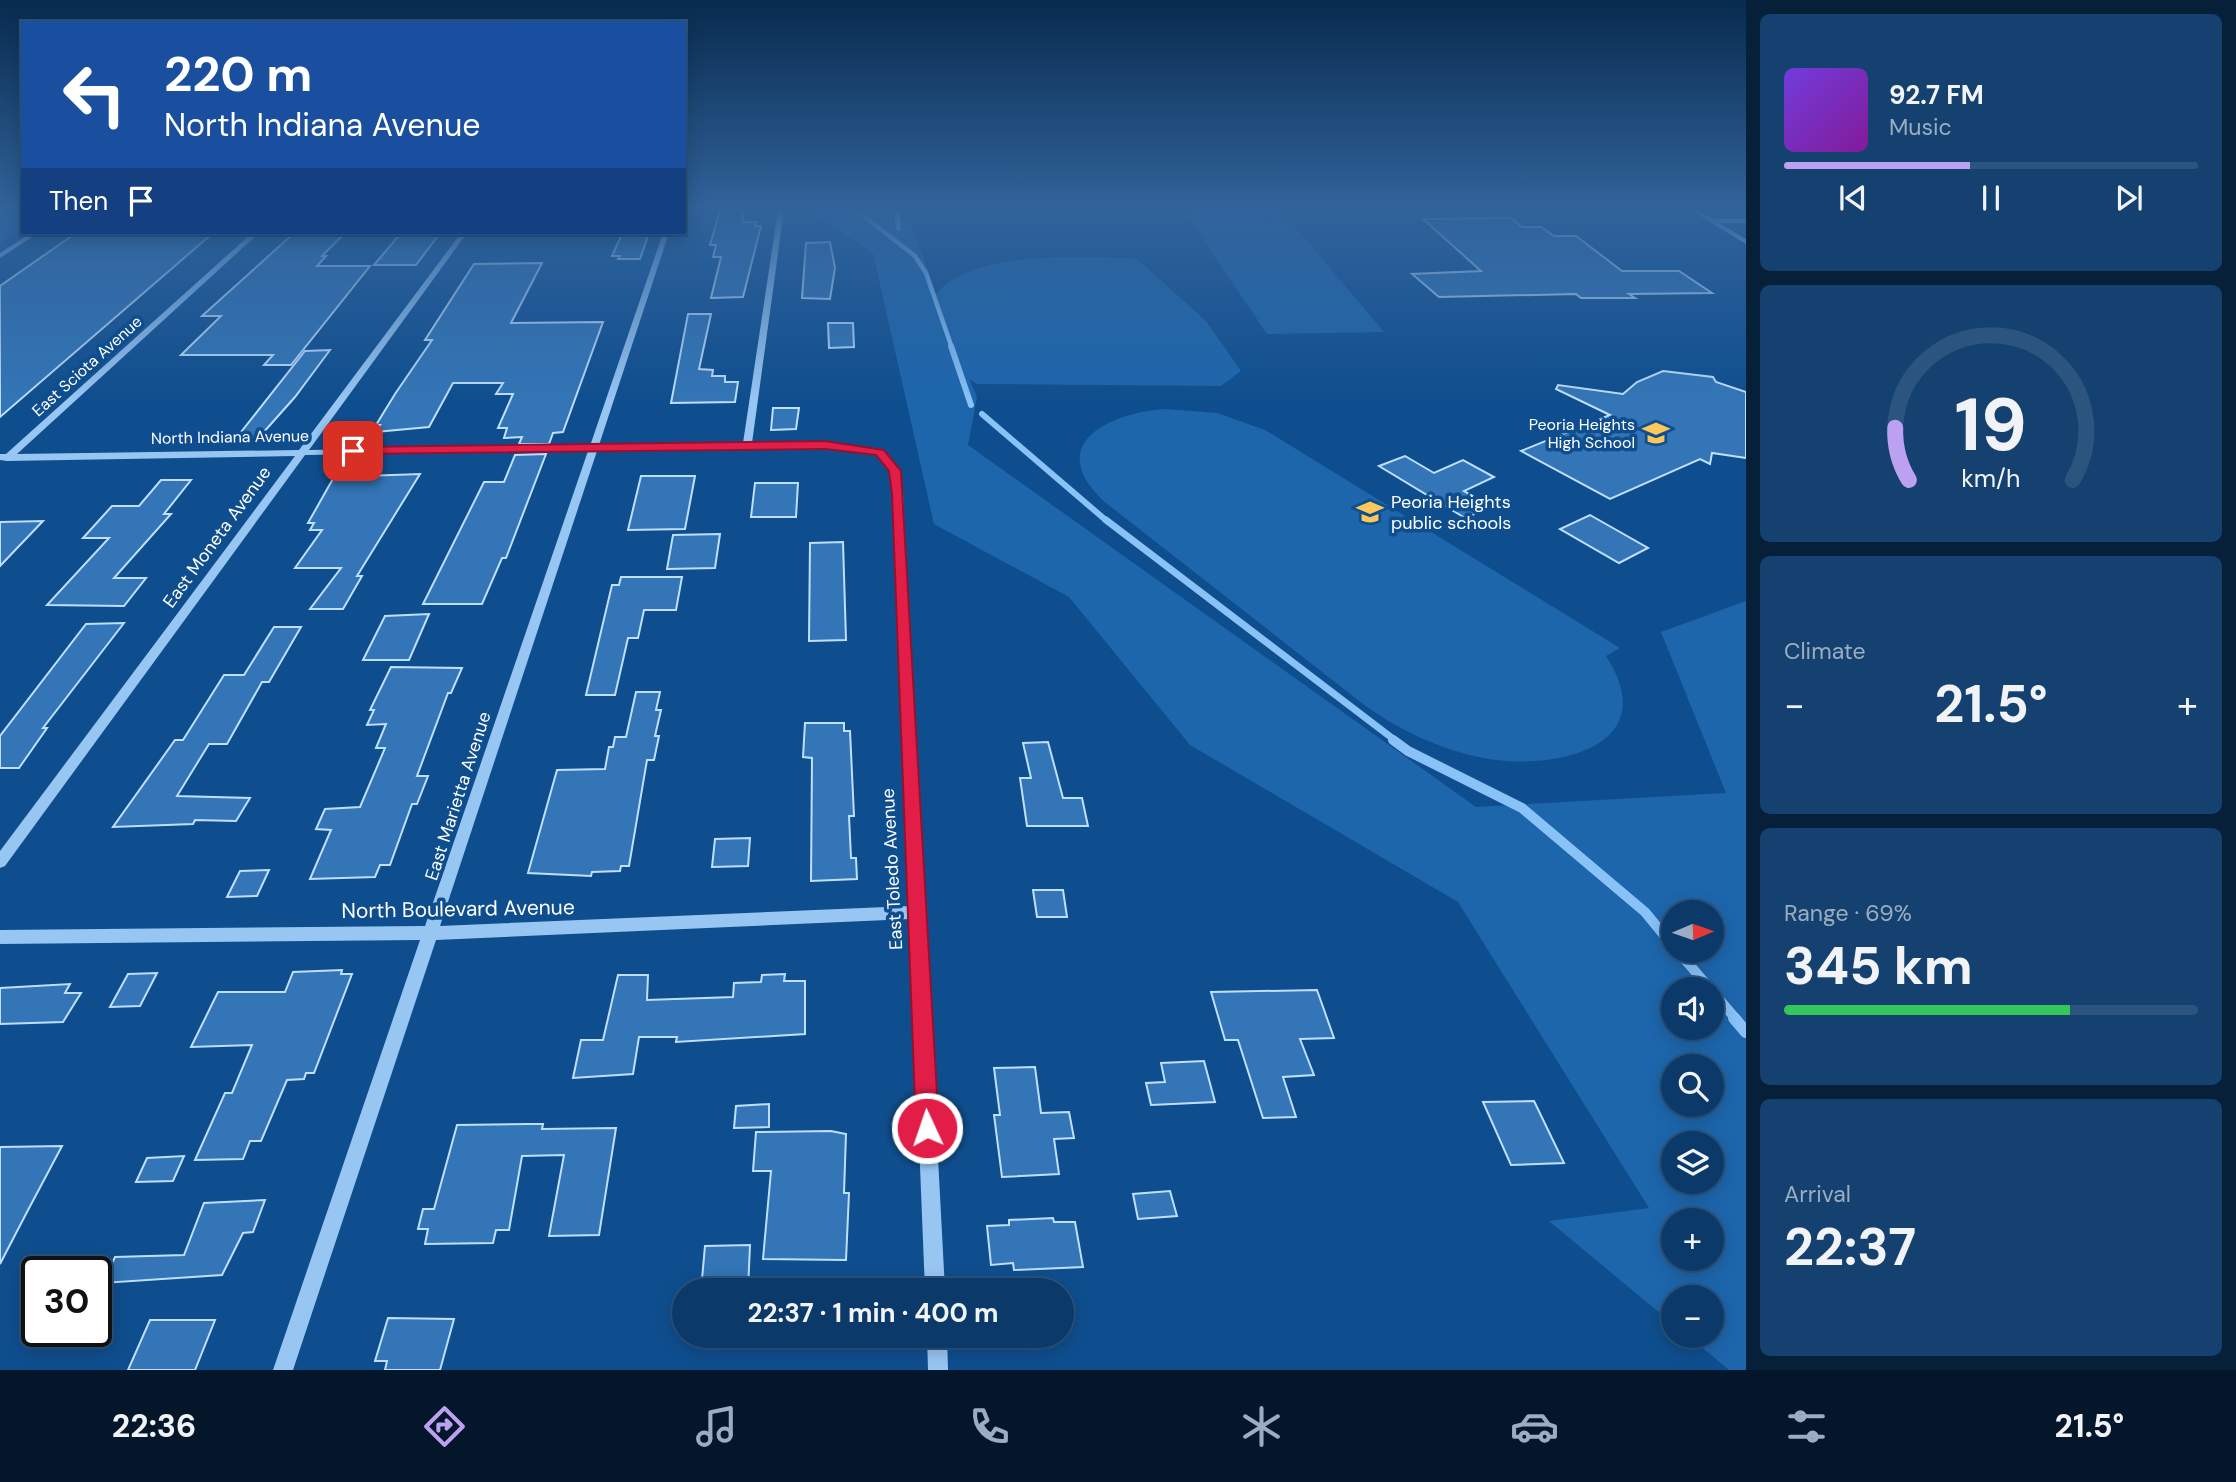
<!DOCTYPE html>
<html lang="en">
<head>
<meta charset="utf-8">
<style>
	:root { --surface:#0b3a6a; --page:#144170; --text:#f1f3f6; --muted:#9aadc1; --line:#2b547e; --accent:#bca0f2 }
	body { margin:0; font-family:"DM Sans",sans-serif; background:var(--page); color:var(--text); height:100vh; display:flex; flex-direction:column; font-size:26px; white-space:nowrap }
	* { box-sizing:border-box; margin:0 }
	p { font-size:23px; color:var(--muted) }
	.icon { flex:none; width:38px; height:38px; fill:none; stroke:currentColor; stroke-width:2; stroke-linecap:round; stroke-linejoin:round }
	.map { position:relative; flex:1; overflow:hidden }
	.panel { display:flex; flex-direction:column; gap:14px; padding:14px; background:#06203a; width:490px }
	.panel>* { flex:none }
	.hud { position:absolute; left:21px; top:21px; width:665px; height:214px; border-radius:0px; box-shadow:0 4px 18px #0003,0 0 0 2px var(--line); background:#1a4fa0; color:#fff; overflow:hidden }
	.needle { width:46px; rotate:88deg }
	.controls { position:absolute; left:1661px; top:900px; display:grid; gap:14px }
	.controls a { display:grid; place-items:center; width:63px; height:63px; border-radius:50%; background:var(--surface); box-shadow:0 4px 18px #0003,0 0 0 2px var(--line); font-size:35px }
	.speed { position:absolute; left:21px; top:1256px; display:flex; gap:14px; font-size:35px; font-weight:700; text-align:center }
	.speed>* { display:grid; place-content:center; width:91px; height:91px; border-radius:50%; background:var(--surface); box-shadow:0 4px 18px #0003,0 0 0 2px var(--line); line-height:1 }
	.speed .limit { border:4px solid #111; border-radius:10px; background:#fff; color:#111 }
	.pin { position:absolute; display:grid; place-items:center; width:60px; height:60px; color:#fff; margin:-30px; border-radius:14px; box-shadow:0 4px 10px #0006 }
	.me { position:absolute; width:77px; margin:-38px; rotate:357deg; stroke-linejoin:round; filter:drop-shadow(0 0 5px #0008) }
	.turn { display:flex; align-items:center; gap:24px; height:147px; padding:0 28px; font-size:32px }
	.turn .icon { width:91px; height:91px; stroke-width:2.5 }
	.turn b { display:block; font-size:49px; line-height:60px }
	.then { display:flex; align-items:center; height:66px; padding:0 28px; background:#0003; gap:14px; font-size:26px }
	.big { font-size:52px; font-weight:700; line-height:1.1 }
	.panel .card { flex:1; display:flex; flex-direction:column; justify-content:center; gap:10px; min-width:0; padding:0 24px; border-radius:10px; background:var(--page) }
	.panel .dial { align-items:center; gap:0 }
	.dial svg { height:182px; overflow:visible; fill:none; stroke:var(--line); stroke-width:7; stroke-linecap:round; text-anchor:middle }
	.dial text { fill:var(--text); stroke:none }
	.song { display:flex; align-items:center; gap:21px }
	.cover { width:84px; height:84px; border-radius:10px; background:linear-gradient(135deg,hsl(260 70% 55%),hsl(290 70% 35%)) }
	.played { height:7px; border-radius:4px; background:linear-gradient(90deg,var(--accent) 45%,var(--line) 45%) }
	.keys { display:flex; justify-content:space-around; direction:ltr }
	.heat { display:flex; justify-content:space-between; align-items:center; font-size:38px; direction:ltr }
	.charge { height:10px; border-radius:5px; background:linear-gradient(90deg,#34c759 69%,var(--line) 0) }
	.trip { position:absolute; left:672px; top:1278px; width:402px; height:70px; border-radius:35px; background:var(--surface); box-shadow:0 4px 18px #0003,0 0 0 2px var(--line); font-weight:700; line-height:70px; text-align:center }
	.tabs { display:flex; height:112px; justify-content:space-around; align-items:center; background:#04172a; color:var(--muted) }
	.tabs .icon { width:49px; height:49px }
	.tabs .selected { color:var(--accent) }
	.tabs b { font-size:32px; color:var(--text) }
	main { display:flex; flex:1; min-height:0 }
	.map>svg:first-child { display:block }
	.green { fill:#1d66ac; fill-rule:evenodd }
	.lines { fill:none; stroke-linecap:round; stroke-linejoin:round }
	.stream-far4 { stroke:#89c2f7; stroke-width:4.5 }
	.stream-far3 { stroke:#89c2f7; stroke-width:6 }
	.stream-far2 { stroke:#89c2f7; stroke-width:7 }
	.stream-far1 { stroke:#89c2f7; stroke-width:10 }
	.stream { stroke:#89c2f7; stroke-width:12 }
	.building { fill:#3375b6; stroke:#bfdffe; stroke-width:2 }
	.minor { fill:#98c6f3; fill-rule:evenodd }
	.route { fill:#e11d48; stroke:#92132f; stroke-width:2 }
	.labels { text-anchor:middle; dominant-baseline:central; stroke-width:7; stroke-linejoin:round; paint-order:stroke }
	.far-street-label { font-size:16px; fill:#fff; stroke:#0f4e8e }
	.far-poi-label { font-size:16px; fill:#fff; stroke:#0f4e8e; text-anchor:end }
	.poi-label { font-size:18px; fill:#fff; stroke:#0f4e8e; text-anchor:start }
	.street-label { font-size:18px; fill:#fff; stroke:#0f4e8e }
	.near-street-label { font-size:21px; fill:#fff; stroke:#0f4e8e }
</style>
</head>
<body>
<main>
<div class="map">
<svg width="1746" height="1370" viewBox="0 0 1746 1370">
	<rect width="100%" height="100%" fill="#0f4e8e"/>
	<!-- green -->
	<g class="green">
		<path d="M 0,210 L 23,210 L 23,228 L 0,243 Z"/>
		<path d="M 808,210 L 906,210 C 918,238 925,265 936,294 C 976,248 1080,258 1136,258 L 1206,321 L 1241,371 L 1221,386 L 977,384 L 969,379 L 977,397 L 968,445 L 1476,807 L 1726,793 L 1661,632 L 1746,601 L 1746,1370 L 1729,1370 L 1687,1335 L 1712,1335 L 1712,1297 L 1673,1297 L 1673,1324 L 1549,1221 L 1649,1208 L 1458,902 L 1190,745 L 1069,597 L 934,524 L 873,253 ZM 1673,912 L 1712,912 L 1712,950 L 1673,950 ZM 1673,989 L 1712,989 L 1712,1027 L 1673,1027 ZM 1673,1066 L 1712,1066 L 1712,1104 L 1673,1104 ZM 1673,1143 L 1712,1143 L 1712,1181 L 1673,1181 ZM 1673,1220 L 1712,1220 L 1712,1258 L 1673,1258 Z"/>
		<path d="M 1183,210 L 1281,210 L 1384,332 L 1267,334 Z"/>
		<path d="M 1165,409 L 1217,413 L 1265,430 L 1620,648 L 1606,656 C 1666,749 1551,771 1483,758 C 1439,749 1399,730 1363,704 L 1106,503 C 1042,445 1108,413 1165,409 Z"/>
	</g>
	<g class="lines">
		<!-- stream-far4 -->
		<path class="stream-far4" d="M 856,210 L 915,256 L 926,273 L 952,348"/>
		<!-- stream-far3 -->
		<g class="stream-far3">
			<path d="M 951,346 L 971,405"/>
			<path d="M 982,414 L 1108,522"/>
		</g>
		<!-- stream-far2 -->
		<path class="stream-far2" d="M 1106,520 L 1396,741"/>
		<!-- stream-far1 -->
		<g class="stream-far1">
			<path d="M 1393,740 L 1408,751 L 1522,808 L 1645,912 L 1673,946"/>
			<path d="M 1677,950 L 1710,989"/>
			<path d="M 1712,991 L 1736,1019"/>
		</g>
		<!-- stream -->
		<path class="stream" d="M 1734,1018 L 1746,1032"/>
	</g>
	<!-- building -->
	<g class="building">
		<path d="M 720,210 L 744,210 L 742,222 L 756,222 L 755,226 L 761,226 L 743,297 L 711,298 L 721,257 L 713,257 L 716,245 L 710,245 Z"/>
		<path d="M 1511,218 L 1522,227 L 1541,227 L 1554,236 L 1576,236 L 1622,271 L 1679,271 L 1712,293 L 1629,294 L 1635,298 L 1581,298 L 1576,294 L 1439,297 L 1412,274 L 1481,271 L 1423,219 Z"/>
		<path d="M 76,233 L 213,233 L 0,417 L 0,286 Z"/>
		<path d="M 294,233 L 345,233 L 322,256 L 326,256 L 317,266 L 370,266 L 291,365 L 264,365 L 273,355 L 181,355 L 221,316 L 202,316 Z"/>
		<path d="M 401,233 L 440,233 L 416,265 L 374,265 Z"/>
		<path d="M 630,233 L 649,233 L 640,259 L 618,259 L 620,256 L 612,256 L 621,236 Z"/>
		<path d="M 830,242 L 835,268 L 830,299 L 802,298 L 806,243 Z"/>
		<path d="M 542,263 L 511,323 L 603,322 L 563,432 L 553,433 L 549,444 L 519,444 L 522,437 L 504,438 L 507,428 L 498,428 L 513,394 L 496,394 L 503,383 L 453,383 L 429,427 L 375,432 L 380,425 L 376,425 L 395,394 L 432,340 L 425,340 L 474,264 Z"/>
		<path d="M 688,314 L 711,314 L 699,369 L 713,370 L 712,376 L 725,376 L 725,382 L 738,382 L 735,402 L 671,403 Z"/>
		<path d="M 828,323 L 853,323 L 854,347 L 829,348 Z"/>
		<path d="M 330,350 L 295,397 L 254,443 L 241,432 L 305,351 Z"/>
		<path d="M 1663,371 L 1713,377 L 1716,382 L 1746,392 L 1746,458 L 1712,453 L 1710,464 L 1700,459 L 1610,499 L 1521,451 L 1610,415 L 1556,389 L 1558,385 L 1623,394 L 1637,382 Z"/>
		<path d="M 773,408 L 799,408 L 796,429 L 771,430 Z"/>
		<path d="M 546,454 L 506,558 L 502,558 L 482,604 L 423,604 L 484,482 L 504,482 L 515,455 Z"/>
		<path d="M 1405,456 L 1434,473 L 1463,460 L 1494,477 L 1464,491 L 1492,507 L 1465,518 L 1379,466 Z"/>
		<path d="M 420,474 L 357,576 L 362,576 L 343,609 L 310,609 L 341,568 L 295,568 L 322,530 L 310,530 L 314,523 L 308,523 L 334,477 Z"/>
		<path d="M 641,476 L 695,476 L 685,529 L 628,530 Z"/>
		<path d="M 161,480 L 191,480 L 164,514 L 171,514 L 114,578 L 146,578 L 124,606 L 47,605 L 109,538 L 83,538 L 112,506 L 139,506 Z"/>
		<path d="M 755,483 L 798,483 L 796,517 L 751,517 Z"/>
		<path d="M 1590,515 L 1648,548 L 1619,563 L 1560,529 Z"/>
		<path d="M 43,521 L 0,566 L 0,522 Z"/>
		<path d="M 720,534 L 715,568 L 667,569 L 673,535 Z"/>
		<path d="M 843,542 L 846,640 L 809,641 L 810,543 Z"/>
		<path d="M 621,577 L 682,577 L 676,610 L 644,610 L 638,638 L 628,638 L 615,695 L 586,695 L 612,585 L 619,585 Z"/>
		<path d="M 429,614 L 409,660 L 363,660 L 385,616 Z"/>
		<path d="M 124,623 L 43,728 L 47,728 L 19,768 L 0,768 L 0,736 L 86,624 Z"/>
		<path d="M 274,627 L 301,627 L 269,682 L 262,682 L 227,744 L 209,744 L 177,796 L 250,798 L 236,821 L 195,820 L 193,824 L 113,827 L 175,740 L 183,740 L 224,675 L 244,675 Z"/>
		<path d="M 391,667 L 462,668 L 451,693 L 448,693 L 417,776 L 428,776 L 417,804 L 412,804 L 390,865 L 380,865 L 375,877 L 310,879 L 331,830 L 316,829 L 325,809 L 360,807 L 385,748 L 376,748 L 386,724 L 367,725 L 374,710 L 370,710 Z"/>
		<path d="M 636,692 L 660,692 L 656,710 L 661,710 L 655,736 L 659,736 L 654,760 L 647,760 L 629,866 L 621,866 L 620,871 L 592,872 L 591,876 L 528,873 L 557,770 L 605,769 L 609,747 L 613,747 L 615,737 L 626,737 Z"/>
		<path d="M 805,723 L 844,723 L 844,731 L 850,731 L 854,816 L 849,816 L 851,858 L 856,858 L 857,879 L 811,881 L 812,758 L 803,757 Z"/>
		<path d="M 1048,742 L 1063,798 L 1082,798 L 1088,826 L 1027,826 L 1020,778 L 1031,778 L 1023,743 Z"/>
		<path d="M 750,838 L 748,866 L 712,867 L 715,839 Z"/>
		<path d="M 269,870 L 257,896 L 227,897 L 240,871 Z"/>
		<path d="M 1033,890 L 1063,890 L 1067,917 L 1037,917 Z"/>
		<path d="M 342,970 L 341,974 L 352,974 L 314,1073 L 306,1073 L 304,1079 L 287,1080 L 261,1141 L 250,1141 L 243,1159 L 195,1160 L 225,1093 L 232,1093 L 252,1045 L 191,1047 L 218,992 L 285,992 L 293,972 Z"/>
		<path d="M 157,973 L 140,1006 L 110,1007 L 128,974 Z"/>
		<path d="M 785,974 L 784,981 L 805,981 L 805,1034 L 676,1042 L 677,1037 L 639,1037 L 633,1074 L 573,1078 L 581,1040 L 603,1040 L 618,975 L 648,975 L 647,1000 L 733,997 L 734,983 L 761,982 L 762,975 Z"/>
		<path d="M 70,984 L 65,993 L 81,993 L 63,1022 L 0,1024 L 0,988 Z"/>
		<path d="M 1317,990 L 1334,1038 L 1300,1039 L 1314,1075 L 1283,1077 L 1296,1117 L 1263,1118 L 1238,1040 L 1225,1040 L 1211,992 Z"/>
		<path d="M 1204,1061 L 1215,1102 L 1151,1105 L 1146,1083 L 1165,1082 L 1161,1063 Z"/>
		<path d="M 1035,1067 L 1041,1113 L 1069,1112 L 1074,1138 L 1054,1139 L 1059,1174 L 1002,1177 L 994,1115 L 1000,1115 L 994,1068 Z"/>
		<path d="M 1534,1101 L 1564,1163 L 1511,1165 L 1483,1102 Z"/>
		<path d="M 769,1104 L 769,1127 L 734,1128 L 736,1106 Z"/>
		<path d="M 529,1124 L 543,1124 L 542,1129 L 616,1128 L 599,1235 L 549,1236 L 564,1155 L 522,1156 L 509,1230 L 496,1230 L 493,1243 L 425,1244 L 428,1229 L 418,1229 L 423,1209 L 434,1209 L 457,1125 Z"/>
		<path d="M 831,1131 L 846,1134 L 844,1193 L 849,1193 L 846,1260 L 763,1259 L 771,1171 L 753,1171 L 756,1132 Z"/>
		<path d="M 62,1146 L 27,1212 L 0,1264 L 0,1147 Z"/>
		<path d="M 184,1156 L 173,1181 L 136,1182 L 147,1158 Z"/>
		<path d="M 1170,1191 L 1177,1216 L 1138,1219 L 1133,1194 Z"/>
		<path d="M 265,1200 L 253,1232 L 243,1233 L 222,1275 L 103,1283 L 115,1257 L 184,1255 L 204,1203 Z"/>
		<path d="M 1053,1218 L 1054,1222 L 1075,1222 L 1083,1267 L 1014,1270 L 1013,1263 L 991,1265 L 987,1226 L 1009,1225 L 1009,1220 Z"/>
		<path d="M 750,1245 L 748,1290 L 701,1290 L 705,1246 Z"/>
		<path d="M 388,1318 L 454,1319 L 440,1370 L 385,1370 L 387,1361 L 375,1361 Z"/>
		<path d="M 150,1320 L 215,1320 L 195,1370 L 128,1370 Z"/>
	</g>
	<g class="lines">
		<!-- minor -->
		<g class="minor">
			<path d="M 778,210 L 784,210 L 752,443 L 825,442 L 880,449 L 883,450 L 900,471 L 903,494 L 945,1290 L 925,1290 L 910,919 L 436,940 L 293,1370 L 273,1370 L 420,940 L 0,944 L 0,930 L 425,926 L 588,451 L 305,455 L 5,866 L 0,868 L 0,851 L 295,456 L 7,461 L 0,460 L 0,454 L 6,454 L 252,233 L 259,233 L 17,454 L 299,450 L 461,233 L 467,233 L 309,450 L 590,446 L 663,233 L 669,233 L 599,445 L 743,443 ZM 825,448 L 877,454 L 890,471 L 893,494 L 910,906 L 440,926 L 597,451 Z"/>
			<path d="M 894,210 L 900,210 L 901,231 L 896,230 Z"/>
			<path d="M 1690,210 L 1697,210 L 1713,219 L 1746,219 L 1746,223 L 1719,223 L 1746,239 L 1746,244 Z"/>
			<path d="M 31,233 L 38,233 L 0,258 L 0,253 Z"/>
			<path d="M 927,1335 L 947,1335 L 948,1370 L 928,1370 Z"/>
		</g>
	</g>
	<!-- sky -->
	<linearGradient id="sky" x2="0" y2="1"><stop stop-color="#082b4e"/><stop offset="0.52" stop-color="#31639b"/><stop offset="1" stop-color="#31639b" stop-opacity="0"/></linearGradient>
	<rect width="1746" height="401" fill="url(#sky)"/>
	<!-- route -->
	<path class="route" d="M 825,441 L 884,450 L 901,471 L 939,1128 L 935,1136 L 927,1139 L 919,1136 L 916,1128 L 892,494 L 889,471 L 876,455 L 825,449 L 353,454 L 347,451 L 353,447 Z"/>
	<!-- icons -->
	<defs>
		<symbol id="school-bare" viewBox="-9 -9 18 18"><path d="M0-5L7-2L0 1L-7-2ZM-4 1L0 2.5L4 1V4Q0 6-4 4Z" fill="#ffc65a" stroke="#0f4e8e" stroke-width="2.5" paint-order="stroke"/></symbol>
	</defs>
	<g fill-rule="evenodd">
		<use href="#school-bare" x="1637" y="414" width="38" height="38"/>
		<use href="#school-bare" x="1351" y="493" width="38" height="38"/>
	</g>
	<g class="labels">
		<!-- far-street labels -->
		<g class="far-street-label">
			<text transform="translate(87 366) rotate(-42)">East Sciota Avenue</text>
			<text transform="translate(230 437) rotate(-1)">North Indiana Avenue</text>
		</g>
		<!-- far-poi labels -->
		<g class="far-poi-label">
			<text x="1635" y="424">Peoria Heights<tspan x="1635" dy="18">High School</tspan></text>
		</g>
		<!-- poi labels -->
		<g class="poi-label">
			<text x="1391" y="502">Peoria Heights<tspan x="1391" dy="21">public schools</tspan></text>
		</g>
		<!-- street labels -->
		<g class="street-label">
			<text transform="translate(217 537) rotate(-54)">East Moneta Avenue</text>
			<text transform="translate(458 796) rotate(-72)">East Marietta Avenue</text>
			<text transform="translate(892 869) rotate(-93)">East Toledo Avenue</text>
		</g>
		<!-- near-street labels -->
		<g class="near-street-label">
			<text transform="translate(458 909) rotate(-1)">North Boulevard Avenue</text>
		</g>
	</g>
</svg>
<div class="controls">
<a><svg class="needle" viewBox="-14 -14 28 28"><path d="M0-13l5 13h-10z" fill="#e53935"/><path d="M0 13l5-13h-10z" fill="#9aadc1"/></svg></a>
<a><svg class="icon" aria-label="sound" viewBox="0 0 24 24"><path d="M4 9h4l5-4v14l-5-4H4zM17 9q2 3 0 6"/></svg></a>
<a><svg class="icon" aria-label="search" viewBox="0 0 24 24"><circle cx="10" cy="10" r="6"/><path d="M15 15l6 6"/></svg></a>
<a><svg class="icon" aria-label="layers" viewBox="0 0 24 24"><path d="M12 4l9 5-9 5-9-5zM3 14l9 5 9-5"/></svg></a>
<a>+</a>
<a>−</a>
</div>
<div class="speed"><div class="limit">30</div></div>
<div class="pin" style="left:353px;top:451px;background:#d93025"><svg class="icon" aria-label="arrive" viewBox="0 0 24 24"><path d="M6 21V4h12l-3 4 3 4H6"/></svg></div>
<svg class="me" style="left:927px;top:1128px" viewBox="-20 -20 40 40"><circle r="17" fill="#e11d48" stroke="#fff" stroke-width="3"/><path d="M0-11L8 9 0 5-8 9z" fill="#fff"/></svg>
<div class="trip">22:37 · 1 min · 400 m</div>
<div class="hud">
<div class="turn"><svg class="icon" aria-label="left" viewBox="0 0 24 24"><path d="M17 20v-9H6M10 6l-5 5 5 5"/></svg><div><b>220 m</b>North Indiana Avenue</div></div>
<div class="then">Then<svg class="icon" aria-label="arrive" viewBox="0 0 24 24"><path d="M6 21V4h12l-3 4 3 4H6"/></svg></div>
</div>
</div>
<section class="panel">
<div class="card">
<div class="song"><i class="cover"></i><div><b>92.7 FM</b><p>Music</p></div></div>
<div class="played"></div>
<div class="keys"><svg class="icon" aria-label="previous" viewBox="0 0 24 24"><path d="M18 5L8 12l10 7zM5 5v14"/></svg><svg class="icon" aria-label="pause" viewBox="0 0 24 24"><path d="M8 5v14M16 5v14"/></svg><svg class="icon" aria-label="next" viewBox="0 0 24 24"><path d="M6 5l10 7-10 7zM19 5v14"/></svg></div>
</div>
<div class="card dial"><svg viewBox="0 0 100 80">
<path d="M14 69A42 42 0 1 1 86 69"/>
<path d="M14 69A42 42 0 0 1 8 46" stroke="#bca0f2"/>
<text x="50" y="56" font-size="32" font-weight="700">19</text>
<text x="50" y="72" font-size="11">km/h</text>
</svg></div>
<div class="card"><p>Climate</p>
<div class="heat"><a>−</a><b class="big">21.5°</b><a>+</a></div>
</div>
<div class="card"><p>Range · 69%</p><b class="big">345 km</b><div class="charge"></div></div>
<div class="card"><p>Arrival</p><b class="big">22:37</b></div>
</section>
</main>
<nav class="tabs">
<b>22:36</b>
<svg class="icon selected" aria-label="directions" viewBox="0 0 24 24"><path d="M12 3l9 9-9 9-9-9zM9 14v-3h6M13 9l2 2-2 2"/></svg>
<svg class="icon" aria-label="music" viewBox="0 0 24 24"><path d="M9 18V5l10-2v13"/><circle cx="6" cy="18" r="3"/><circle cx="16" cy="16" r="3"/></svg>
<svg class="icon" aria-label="phone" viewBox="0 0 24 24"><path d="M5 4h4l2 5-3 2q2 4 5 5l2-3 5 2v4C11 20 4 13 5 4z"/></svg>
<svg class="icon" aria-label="climate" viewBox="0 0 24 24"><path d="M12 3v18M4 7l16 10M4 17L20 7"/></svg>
<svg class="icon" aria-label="car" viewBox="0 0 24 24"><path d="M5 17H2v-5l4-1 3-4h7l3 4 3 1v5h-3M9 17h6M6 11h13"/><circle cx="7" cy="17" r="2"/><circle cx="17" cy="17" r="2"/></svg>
<svg class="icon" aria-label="filters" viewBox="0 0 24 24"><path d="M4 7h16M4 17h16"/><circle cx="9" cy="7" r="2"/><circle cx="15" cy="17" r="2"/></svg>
<b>21.5°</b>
</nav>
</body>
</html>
